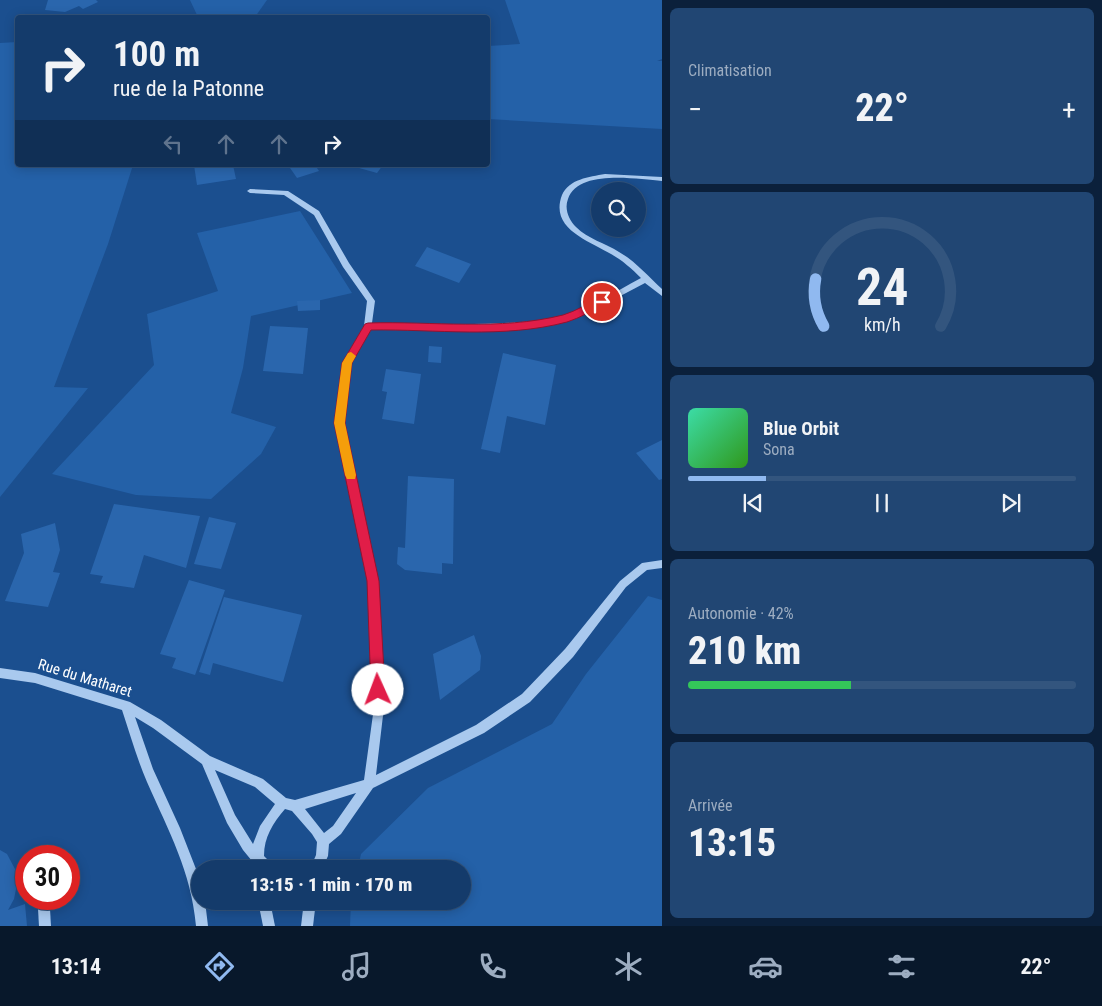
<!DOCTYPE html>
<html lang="fr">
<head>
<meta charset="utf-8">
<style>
	:root { --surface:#143b6b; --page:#214673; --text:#f1f3f6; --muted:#9dadc1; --line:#33557e; --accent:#90b9f0 }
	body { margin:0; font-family:"Roboto Condensed",sans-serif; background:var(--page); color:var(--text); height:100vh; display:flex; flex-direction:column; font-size:19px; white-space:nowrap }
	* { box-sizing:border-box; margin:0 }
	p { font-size:16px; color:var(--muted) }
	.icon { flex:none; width:28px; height:28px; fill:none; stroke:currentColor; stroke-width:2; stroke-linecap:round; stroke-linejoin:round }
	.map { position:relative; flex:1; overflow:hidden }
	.panel { display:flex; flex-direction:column; gap:8px; padding:8px; background:#0b203b; width:440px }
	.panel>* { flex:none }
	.guide { position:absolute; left:15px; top:15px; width:475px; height:152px; border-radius:5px; box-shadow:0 2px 12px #0003,0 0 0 1px var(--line); background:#143b6b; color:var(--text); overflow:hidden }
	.buttons { position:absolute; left:591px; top:182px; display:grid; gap:10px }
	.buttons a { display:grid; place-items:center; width:55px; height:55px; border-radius:50%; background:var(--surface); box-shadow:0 2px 12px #0003,0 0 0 1px var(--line); font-size:25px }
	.speed { position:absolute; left:15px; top:845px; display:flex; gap:10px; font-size:25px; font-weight:700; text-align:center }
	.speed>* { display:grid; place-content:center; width:65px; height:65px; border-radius:50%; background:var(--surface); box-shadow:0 2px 12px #0003,0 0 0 1px var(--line); line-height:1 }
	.speed .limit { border:8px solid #d22; background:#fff; color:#111 }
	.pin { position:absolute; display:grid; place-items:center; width:42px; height:42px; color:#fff; margin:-21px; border:2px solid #fff; border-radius:50%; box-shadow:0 1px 5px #0007 }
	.me { position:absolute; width:55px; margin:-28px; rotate:358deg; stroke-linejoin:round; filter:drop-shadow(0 0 4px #0008) }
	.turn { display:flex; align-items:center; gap:18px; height:105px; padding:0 15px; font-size:22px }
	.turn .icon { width:65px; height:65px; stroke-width:2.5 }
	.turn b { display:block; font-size:35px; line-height:42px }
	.lanes { display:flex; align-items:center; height:48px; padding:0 15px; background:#0003; justify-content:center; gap:25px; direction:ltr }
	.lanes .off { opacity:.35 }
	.big { font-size:38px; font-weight:800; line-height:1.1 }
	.panel .card { flex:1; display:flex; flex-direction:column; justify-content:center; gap:8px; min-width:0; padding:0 18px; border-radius:8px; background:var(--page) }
	.panel .dial { align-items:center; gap:0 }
	.dial svg { height:130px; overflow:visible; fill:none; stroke:var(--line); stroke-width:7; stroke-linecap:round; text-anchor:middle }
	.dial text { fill:var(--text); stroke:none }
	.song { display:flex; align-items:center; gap:15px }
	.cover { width:60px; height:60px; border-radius:8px; background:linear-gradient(135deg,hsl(160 70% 55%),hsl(110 70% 35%)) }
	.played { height:5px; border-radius:2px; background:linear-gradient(90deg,var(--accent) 20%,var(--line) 20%) }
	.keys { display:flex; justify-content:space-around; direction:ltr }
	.heat { display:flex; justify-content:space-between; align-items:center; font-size:28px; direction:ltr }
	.charge { height:8px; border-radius:4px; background:linear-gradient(90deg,#34c759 42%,var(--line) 0) }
	.trip { position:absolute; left:191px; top:860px; width:280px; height:50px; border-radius:25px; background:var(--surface); box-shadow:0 2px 12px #0003,0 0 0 1px var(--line); font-weight:800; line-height:50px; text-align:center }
	.menu { display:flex; height:80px; justify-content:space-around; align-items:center; background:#08182b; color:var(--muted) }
	.menu .icon { width:35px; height:35px }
	.menu .selected { color:var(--accent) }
	.menu b { font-size:22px; color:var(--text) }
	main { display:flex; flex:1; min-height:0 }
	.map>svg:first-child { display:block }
	.green { fill:#2461a8 }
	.building { fill:#2a66ad }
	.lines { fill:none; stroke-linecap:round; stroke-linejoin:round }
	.minor { fill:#a9c9ee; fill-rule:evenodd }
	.route { fill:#e11d48; stroke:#92132f }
	.slow { fill:#f59e0b }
	.labels { text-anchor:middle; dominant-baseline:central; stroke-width:5; stroke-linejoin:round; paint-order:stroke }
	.street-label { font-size:15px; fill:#fff; stroke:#1b4f8f }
</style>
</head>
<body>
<main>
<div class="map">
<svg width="662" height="926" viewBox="0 0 662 926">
	<rect width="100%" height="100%" fill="#1b4f8f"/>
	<!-- green -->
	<g class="green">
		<path d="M 190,0 L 267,0 L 255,17 L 202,18 L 197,15 Z"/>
		<path d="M 505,0 L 662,0 L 662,59 L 657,61 L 662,61 L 662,129 L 488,119 L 488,46 L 520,44 Z"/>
		<path d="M 17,42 L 18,165 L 133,165 L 108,244 L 54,387 L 88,388 L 0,497 L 0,43 Z"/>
		<path d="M 300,211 L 352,293 L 251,316 L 243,368 L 231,413 L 276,427 L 261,454 L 211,499 L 136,495 L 52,474 L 154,365 L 147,314 L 218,291 L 197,233 Z"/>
		<path d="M 648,596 L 662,600 L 662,926 L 350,926 L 351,901 L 462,901 L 462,869 L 358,869 L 361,854 L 428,788 L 552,724 L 586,674 Z"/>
	</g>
	<!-- building -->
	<g class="building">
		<path d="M 48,0 L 96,0 L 98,2 L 83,9 L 79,6 L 65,12 L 45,10 Z"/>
		<path d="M 194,165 L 233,165 L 236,179 L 197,185 Z"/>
		<path d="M 288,165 L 315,165 L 319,171 L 297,178 Z"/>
		<path d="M 342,165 L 383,165 L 377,173 L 352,166 L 350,168 Z"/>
		<path d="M 427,247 L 471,264 L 459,283 L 415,266 Z"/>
		<path d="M 320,300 L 320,310 L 298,311 L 297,301 Z"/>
		<path d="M 270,326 L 308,328 L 303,374 L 263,371 Z"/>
		<path d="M 429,346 L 442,347 L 441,363 L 428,362 Z"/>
		<path d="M 503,353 L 556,365 L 545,425 L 507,416 L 500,453 L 481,449 Z"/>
		<path d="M 386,369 L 421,374 L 414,424 L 382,419 L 387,392 L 382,391 Z"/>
		<path d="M 662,440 L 662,479 L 659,480 L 636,453 Z"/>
		<path d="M 408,476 L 454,479 L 453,564 L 442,563 L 442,574 L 405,570 L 397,564 L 398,547 L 405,548 Z"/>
		<path d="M 114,504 L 200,516 L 186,568 L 144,555 L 134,588 L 100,583 L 103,576 L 90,574 Z"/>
		<path d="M 209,517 L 236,523 L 221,569 L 194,564 Z"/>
		<path d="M 55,523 L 60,550 L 53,572 L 60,573 L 48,607 L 5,601 L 24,553 L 21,534 Z"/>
		<path d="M 189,580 L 225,590 L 195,675 L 172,668 L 176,658 L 160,654 Z"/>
		<path d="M 224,597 L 302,615 L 283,682 L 213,663 L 210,675 L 199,672 Z"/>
		<path d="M 474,635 L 481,656 L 480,670 L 440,700 L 433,654 Z"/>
		<path d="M 0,850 L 7,854 L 16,871 L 17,884 L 14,899 L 8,910 L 25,904 L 27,926 L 0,926 Z"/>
	</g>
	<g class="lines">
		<!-- minor -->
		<g class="minor">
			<path d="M 605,174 L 662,177 L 662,181 C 637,179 578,169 568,199 C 564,209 569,220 576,227 C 588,239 605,243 619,252 C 635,261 648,276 662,289 L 662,296 L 645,283 L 590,312 L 570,320 L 550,325 L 484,331 L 370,329 L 351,363 L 344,423 L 378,581 L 384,707 L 376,775 L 476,725 L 522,694 L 565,649 L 620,581 L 642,563 L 662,560 L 662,568 L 647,570 L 626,587 L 573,657 L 530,702 L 484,733 L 373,788 L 341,834 L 329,844 L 328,856 L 322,869 L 310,869 L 316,855 L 317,842 L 312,834 L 292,811 L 285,809 C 273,823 264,837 264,856 L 273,865 L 275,869 L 260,869 L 254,866 L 252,861 L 243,850 L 227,823 L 202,764 L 153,728 L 135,717 L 153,769 L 180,828 L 196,869 L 200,881 L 200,901 L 205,901 L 208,926 L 196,926 C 191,871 169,832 147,782 C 137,759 130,734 122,710 L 35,683 L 0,678 L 0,668 L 35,673 L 130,702 L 161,720 L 210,756 L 263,779 L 286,798 L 295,800 L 364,780 L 374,707 L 368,581 L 336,423 L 343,363 L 364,326 L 367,301 L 343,267 L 314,215 L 284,195 L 250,193 L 247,191 L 250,189 L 288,191 L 319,211 L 349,263 L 375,301 L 372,323 C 422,323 471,326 521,322 C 535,321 549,321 562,317 C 590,308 615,292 641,278 C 632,269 622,260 611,254 C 590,241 549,229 562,195 C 569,179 589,177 605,174 ZM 215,770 L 255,787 L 275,804 L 260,826 L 253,844 L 235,815 ZM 356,793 L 333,826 L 324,833 L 305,809 Z"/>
			<path d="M 258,901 L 270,901 L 275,926 L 263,926 Z"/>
			<path d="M 304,901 L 316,901 L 313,926 L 301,926 Z"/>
			<path d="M 44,903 L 48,905 L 50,909 L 51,926 L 39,926 L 38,909 L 40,905 Z"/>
		</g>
	</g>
	<!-- route -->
	<path class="route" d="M 602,298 L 607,302 L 605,304 C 593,310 580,318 567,322 C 503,339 436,329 371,330 L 352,363 L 345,423 L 379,581 L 385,690 L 383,695 L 378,697 L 373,695 L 371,690 L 367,581 L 334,423 L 342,363 L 365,324 L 368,323 C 433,321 499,331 563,315 C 577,311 589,302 602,298 Z"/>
	<!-- slow -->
	<path class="slow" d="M 351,352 L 356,356 L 352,363 L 345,423 L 356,475 L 355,479 L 347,479 L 345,475 L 334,423 L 342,363 L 348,353 Z"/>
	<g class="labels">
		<!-- street labels -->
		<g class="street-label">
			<text transform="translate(85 678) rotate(17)">Rue du Matharet</text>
		</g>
	</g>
</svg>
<div class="buttons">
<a><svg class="icon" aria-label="search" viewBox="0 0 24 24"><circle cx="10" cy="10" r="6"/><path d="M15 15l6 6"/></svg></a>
</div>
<div class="speed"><div class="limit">30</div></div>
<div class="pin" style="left:602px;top:302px;background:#d93025"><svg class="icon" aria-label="arrive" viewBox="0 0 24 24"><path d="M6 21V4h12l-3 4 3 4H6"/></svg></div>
<svg class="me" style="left:378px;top:690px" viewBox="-20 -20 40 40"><circle r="19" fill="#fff"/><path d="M0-13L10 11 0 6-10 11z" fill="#e11d48"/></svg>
<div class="trip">13:15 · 1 min · 170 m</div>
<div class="guide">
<div class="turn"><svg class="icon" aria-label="right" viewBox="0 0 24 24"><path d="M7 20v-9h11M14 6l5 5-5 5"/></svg><div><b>100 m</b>rue de la Patonne</div></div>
<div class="lanes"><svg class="icon off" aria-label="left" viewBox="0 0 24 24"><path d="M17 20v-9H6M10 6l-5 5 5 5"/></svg><svg class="icon off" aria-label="ahead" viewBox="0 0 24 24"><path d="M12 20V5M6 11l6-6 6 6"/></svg><svg class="icon off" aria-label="ahead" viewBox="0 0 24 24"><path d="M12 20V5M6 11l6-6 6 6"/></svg><svg class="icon" aria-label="right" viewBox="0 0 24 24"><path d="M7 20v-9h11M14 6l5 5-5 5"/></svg></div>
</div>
</div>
<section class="panel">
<div class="card"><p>Climatisation</p>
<div class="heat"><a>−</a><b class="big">22°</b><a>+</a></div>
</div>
<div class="card dial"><svg viewBox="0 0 100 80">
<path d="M14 69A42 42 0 1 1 86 69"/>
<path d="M14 69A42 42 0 0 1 9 40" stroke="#90b9f0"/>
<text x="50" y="56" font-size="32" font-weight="700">24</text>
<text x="50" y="72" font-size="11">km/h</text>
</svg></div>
<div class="card">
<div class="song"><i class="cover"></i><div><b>Blue Orbit</b><p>Sona</p></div></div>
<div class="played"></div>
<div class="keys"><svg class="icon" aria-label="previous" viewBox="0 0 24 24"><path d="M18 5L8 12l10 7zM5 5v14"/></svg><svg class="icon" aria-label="pause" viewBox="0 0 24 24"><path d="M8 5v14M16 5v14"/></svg><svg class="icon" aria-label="next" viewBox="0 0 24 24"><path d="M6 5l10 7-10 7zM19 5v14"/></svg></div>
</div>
<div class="card"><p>Autonomie · 42%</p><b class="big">210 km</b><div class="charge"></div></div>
<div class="card"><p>Arrivée</p><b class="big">13:15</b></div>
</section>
</main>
<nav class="menu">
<b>13:14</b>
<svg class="icon selected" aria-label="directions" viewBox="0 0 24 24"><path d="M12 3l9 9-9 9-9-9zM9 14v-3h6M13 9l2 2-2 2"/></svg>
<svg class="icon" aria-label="music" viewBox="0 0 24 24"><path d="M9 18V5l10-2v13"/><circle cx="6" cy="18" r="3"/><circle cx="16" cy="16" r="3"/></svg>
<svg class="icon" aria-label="phone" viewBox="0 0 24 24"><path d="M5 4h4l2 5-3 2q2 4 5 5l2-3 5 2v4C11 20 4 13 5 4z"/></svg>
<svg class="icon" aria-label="climate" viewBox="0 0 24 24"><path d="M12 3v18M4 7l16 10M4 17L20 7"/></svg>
<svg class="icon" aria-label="car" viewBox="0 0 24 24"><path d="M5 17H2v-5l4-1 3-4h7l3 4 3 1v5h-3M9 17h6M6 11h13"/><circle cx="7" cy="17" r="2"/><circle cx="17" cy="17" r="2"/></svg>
<svg class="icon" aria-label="filters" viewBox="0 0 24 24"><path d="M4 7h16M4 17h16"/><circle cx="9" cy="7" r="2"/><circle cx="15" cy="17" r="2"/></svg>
<b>22°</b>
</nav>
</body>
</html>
